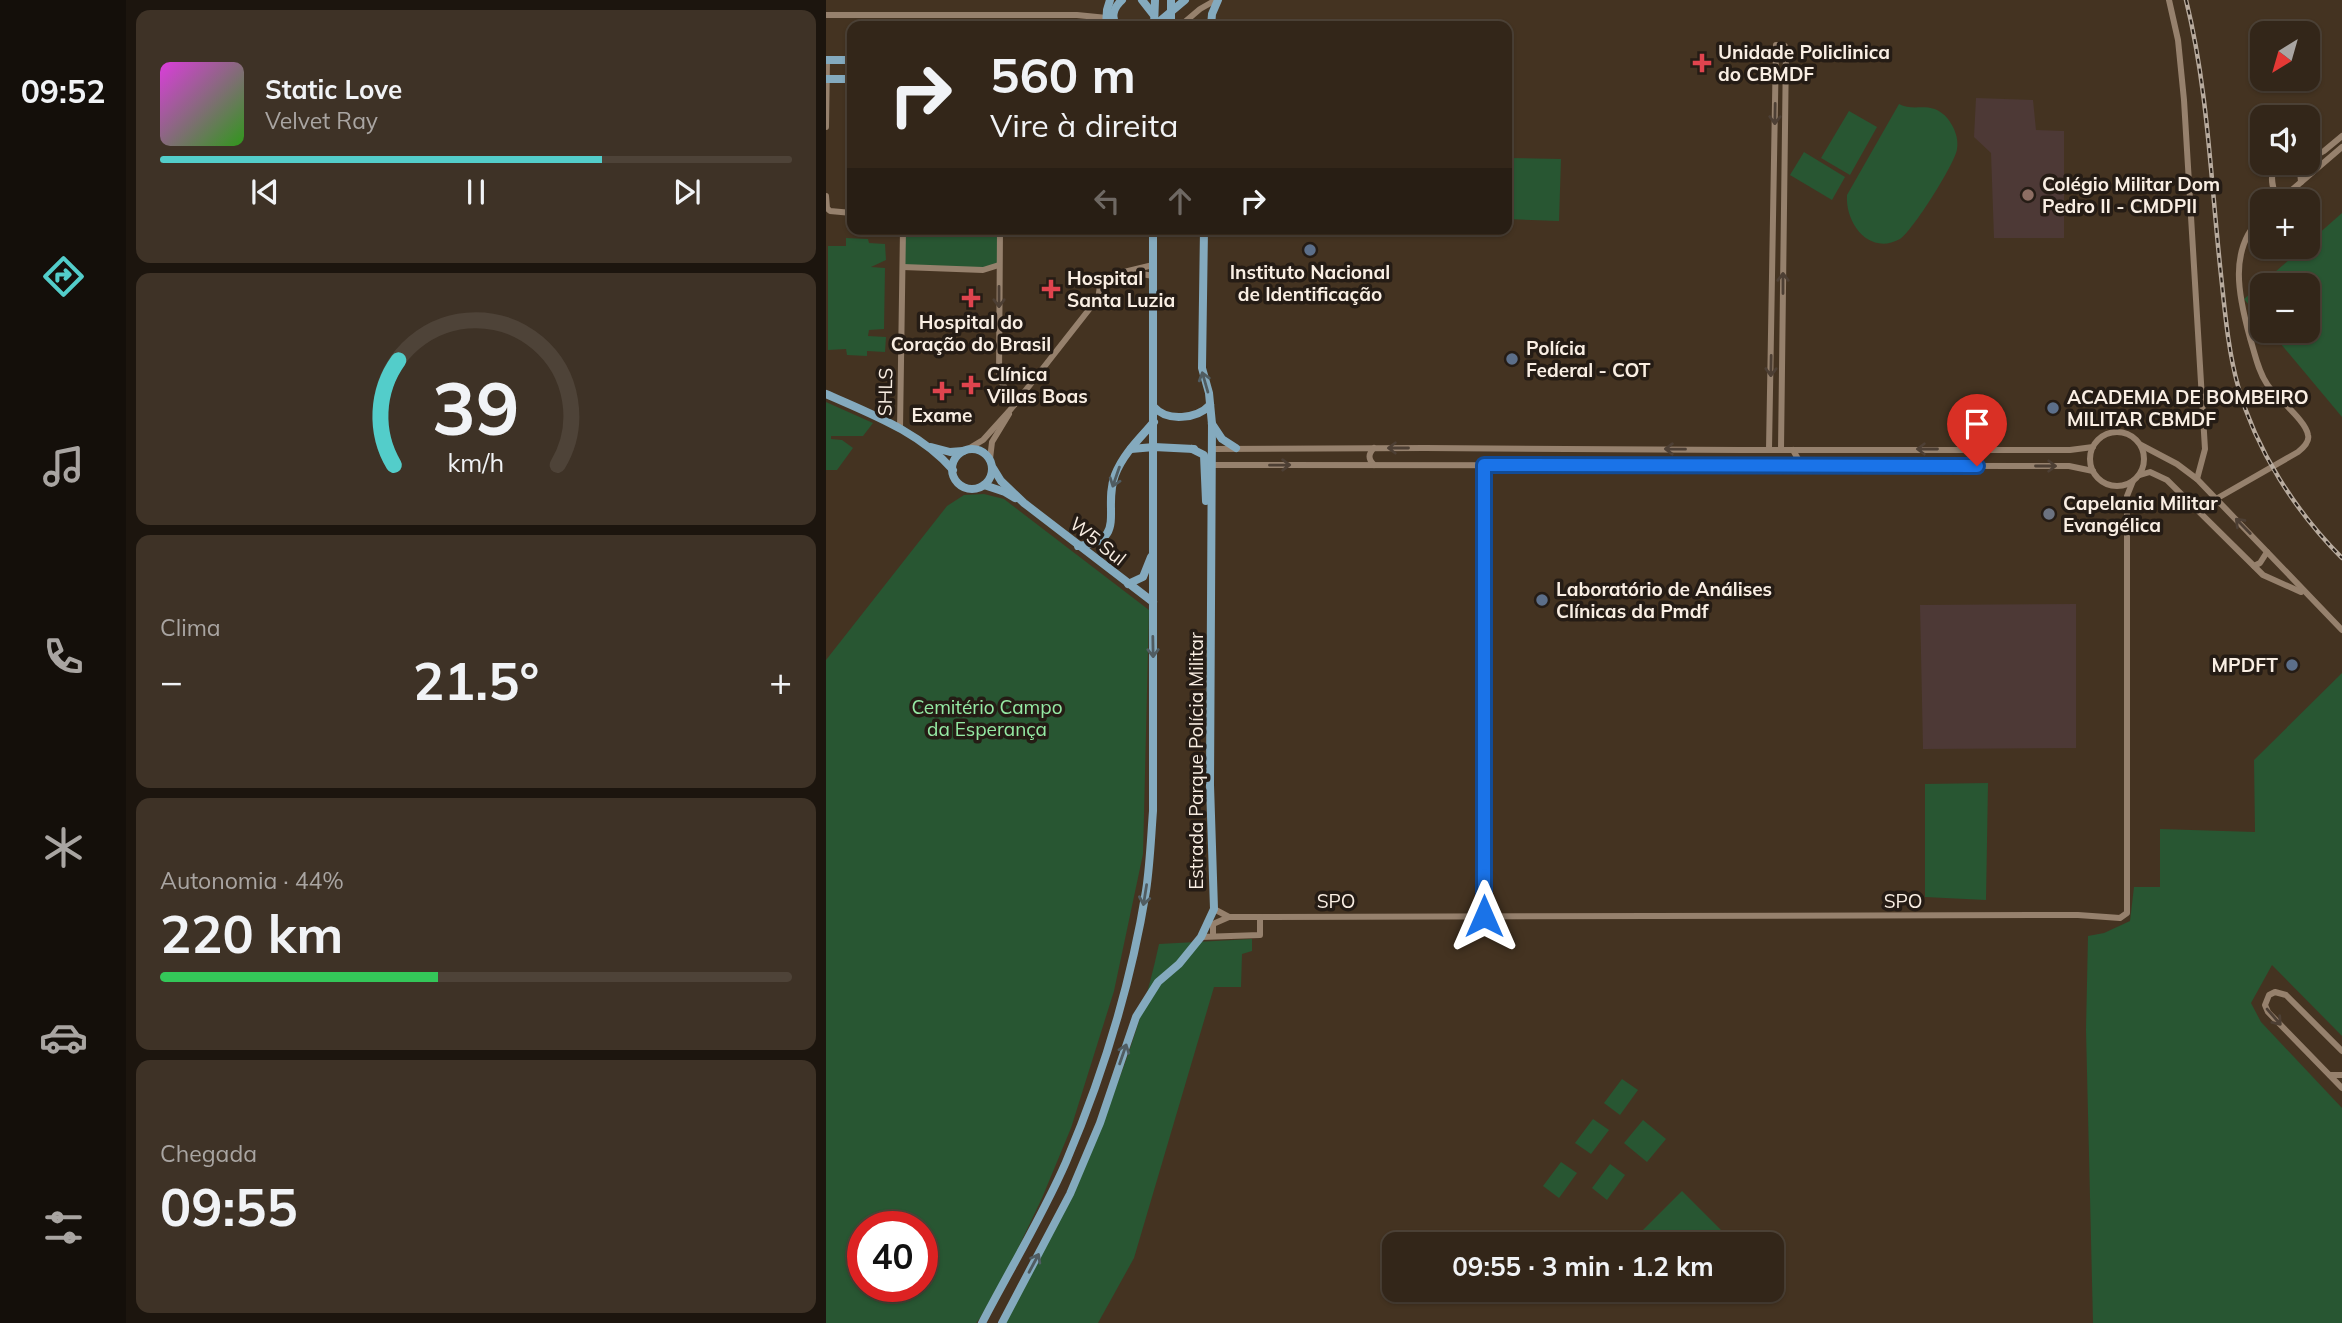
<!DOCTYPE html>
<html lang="pt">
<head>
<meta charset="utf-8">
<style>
	:root { --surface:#332619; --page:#3e3226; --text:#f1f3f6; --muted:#a9a5a2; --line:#4e4338; --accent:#53cdca }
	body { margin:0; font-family:Mulish,sans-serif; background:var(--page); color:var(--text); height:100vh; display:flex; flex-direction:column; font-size:26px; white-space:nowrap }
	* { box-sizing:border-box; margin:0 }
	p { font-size:23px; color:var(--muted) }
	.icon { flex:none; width:38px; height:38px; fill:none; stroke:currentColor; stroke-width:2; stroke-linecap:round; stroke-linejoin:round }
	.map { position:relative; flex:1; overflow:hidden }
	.details { display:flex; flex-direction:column; gap:10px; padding:10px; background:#1c150e; width:700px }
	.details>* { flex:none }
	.guide { position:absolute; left:21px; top:21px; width:665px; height:214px; border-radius:14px; box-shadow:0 2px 5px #0004,0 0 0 2px var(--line); background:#332619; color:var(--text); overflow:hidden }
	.needle { width:46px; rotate:217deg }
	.fabs { position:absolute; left:1424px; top:21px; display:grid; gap:14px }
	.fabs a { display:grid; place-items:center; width:70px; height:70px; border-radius:14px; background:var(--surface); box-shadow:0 2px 5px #0004,0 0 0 2px var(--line); font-size:35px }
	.speed { position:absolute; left:21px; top:1211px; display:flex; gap:14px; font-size:35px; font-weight:700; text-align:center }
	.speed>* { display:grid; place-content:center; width:91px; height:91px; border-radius:50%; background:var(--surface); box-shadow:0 2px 5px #0004,0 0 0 2px var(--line); line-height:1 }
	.speed .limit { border:10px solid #d22; background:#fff; color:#111 }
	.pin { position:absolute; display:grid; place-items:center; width:60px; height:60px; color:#fff; margin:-72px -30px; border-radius:50% 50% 50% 0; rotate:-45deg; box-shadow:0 0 7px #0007 }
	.pin .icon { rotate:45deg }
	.me { position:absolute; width:77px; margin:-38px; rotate:0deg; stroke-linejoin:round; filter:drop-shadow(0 0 5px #0008) }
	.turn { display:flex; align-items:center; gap:24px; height:147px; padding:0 28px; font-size:32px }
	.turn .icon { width:91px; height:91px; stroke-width:2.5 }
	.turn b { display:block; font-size:49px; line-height:60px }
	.lanes { display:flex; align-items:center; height:66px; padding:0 28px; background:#0003; justify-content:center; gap:35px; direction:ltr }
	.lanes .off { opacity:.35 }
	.big { font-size:52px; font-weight:700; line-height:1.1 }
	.details .widget { flex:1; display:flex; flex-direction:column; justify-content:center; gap:10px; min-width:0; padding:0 24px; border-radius:14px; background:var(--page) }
	.details .dial { align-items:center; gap:0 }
	.dial svg { height:182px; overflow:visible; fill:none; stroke:var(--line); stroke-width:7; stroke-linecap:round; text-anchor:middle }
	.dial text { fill:var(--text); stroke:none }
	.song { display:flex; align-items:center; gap:21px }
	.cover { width:84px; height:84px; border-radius:10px; background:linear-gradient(135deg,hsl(300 70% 55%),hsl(110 70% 35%)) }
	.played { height:7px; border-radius:4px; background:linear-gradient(90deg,var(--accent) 70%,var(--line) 70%) }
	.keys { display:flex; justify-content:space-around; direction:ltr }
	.heat { display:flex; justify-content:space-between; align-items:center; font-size:38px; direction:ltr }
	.charge { height:10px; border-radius:5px; background:linear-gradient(90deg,#34c759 44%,var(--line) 0) }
	.trip { position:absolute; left:556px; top:1232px; width:402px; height:70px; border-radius:14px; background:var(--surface); box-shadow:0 2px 5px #0004,0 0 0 2px var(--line); font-weight:700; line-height:70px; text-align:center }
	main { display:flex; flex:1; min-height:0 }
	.tabs { display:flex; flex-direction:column; width:126px; justify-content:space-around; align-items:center; background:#140f0a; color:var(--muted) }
	.tabs .icon { width:49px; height:49px }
	.tabs .current { color:var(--accent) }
	.tabs b { font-size:32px; color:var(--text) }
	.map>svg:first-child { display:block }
	.education { fill:#4d3936 }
	.green { fill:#285632; fill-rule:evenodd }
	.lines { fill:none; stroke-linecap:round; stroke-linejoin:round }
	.minor { stroke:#96816d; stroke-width:6 }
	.major { stroke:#84aabe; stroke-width:8 }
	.rail-casing { stroke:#b8ab9e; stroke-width:4.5 }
	.rail { stroke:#251c15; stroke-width:2; stroke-dasharray:5; stroke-linecap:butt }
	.oneway { stroke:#4d3f34 }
	.oneway2 { stroke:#505c61 }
	.route-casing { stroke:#114b97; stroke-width:18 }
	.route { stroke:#1a73e8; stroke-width:12 }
	.health-dot { fill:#e0444e; stroke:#251c15; stroke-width:2.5 }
	.education-dot { fill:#8d6e63; stroke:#251c15; stroke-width:2.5 }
	.service-dot { fill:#5c6f8a; stroke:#251c15; stroke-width:2.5 }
	.worship-dot { fill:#6b7280; stroke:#251c15; stroke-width:2.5 }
	.labels { text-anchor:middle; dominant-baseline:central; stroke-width:7; stroke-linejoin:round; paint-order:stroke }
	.poi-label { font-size:19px; font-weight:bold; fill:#f9eee3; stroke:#251c15; text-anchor:start }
	.street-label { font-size:19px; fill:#f9eee3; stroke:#251c15 }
	.park-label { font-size:19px; fill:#95eaa4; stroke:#251c15 }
</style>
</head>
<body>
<main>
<nav class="tabs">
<b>09:52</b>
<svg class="icon current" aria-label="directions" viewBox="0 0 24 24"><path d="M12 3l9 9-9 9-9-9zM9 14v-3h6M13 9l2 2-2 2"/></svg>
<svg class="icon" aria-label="music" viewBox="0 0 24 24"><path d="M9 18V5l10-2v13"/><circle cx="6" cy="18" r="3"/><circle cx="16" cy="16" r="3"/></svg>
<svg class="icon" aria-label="phone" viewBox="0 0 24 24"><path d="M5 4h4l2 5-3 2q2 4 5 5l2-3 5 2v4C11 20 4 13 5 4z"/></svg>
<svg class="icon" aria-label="climate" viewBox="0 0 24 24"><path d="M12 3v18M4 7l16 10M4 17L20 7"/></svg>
<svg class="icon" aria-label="car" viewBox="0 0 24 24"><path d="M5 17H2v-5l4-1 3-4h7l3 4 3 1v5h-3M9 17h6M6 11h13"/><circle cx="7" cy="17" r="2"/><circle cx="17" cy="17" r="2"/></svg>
<svg class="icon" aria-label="filters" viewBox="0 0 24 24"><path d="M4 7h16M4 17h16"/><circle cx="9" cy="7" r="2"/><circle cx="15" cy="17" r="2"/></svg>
</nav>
<section class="details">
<div class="widget">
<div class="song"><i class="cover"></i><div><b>Static Love</b><p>Velvet Ray</p></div></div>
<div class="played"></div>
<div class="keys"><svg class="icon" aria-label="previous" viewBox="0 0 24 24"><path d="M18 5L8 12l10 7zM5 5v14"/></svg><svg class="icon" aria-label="pause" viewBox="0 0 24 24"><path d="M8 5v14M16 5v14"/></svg><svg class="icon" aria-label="next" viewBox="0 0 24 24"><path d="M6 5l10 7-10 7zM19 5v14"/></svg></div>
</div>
<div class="widget dial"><svg viewBox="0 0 100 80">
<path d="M14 69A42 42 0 1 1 86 69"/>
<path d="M14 69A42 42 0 0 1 16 23" stroke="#53cdca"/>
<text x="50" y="56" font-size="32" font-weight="700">39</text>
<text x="50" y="72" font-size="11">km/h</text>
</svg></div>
<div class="widget"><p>Clima</p>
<div class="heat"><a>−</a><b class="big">21.5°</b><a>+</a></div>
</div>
<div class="widget"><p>Autonomia · 44%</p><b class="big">220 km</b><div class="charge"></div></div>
<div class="widget"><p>Chegada</p><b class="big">09:55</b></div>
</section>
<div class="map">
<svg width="1516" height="1323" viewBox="0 0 1516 1323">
	<rect width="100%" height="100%" fill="#443321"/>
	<!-- education -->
	<g class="education">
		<path d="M 1150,98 L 1207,100 L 1210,130 L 1238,131 L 1238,238 L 1168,238 L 1165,153 L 1148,137 Z"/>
		<path d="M 1250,604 L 1250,748 L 1097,749 L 1094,605 Z"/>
	</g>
	<!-- green -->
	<g class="green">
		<path d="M 1073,104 C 1089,113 1105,99 1122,119 C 1128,127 1133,138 1131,149 C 1130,162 1086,232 1074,239 C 1043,256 1019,223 1021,195 Z"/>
		<path d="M 1023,111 L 1051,127 L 1024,175 L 995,158 Z"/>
		<path d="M 978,152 L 1019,177 L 1006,200 L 964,175 Z"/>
		<path d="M 681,158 L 735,159 L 733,221 L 681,219 Z"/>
		<path d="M 1516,213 L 1516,417 L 1444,331 L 1482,331 L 1482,285 L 1437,285 L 1437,322 L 1418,299 L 1478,247 L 1482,247 L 1482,243 Z"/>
		<path d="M 77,229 L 174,229 L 173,265 L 162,270 L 77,267 Z"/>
		<path d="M 20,238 L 42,239 L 43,243 L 59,244 L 60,260 L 45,267 L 59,268 L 58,329 L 43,330 L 42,336 L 60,337 L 59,352 L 41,351 L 41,356 L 21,355 L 20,349 L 2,350 L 2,246 L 20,246 Z"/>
		<path d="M 0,402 L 47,423 L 37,436 L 5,436 L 5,439 L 16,440 L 27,448 L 11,470 L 0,470 Z"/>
		<path d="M 158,494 L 178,499 L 323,610 L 317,854 L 288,991 L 245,1128 L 216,1198 L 186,1261 L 154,1318 L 150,1323 L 0,1323 L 0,660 L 121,506 L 138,495 ZM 37,1227 L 96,1227 L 96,1286 L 37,1286 Z"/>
		<path d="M 1516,673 L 1516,1036 L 1446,965 L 1425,1003 L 1435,1022 L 1516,1108 L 1516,1323 L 1267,1323 L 1260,1030 L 1262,936 L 1278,933 L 1304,921 L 1308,887 L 1334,887 L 1334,829 L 1429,832 L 1428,760 Z"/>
		<path d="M 1162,783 L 1160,900 L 1099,897 L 1099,784 Z"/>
		<path d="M 426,939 L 426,951 L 416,954 L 415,987 L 388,987 L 308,1258 L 272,1323 L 179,1323 C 243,1201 304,1080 333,944 Z"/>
		<path d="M 796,1079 L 812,1090 L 794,1115 L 778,1103 Z"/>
		<path d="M 767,1119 L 783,1130 L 765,1154 L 749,1143 Z"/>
		<path d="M 817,1120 L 840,1139 L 821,1162 L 798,1143 Z"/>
		<path d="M 735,1162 L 751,1173 L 733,1198 L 717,1186 Z"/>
		<path d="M 784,1164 L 799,1175 L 781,1200 L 766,1188 Z"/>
		<path d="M 856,1191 L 897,1232 L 885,1244 L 803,1244 Z"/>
	</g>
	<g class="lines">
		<!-- minor -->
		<g class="minor">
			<path d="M 1343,0 L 1352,40 L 1358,100 L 1379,449 L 1371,479"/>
			<path d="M 0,15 L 251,15 L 281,18"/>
			<path d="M 354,26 L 374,9 L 390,0"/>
			<path d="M 0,127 L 1,60"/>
			<path d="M 1482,160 L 1498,151 L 1516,136"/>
			<path d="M 1467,164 L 1474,170 L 1475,182"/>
			<path d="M 0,196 L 1,208 L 4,211 L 26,213"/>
			<path d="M 1451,201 C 1443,176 1441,166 1471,163"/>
			<path d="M 1453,201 L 1516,147"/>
			<path d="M 174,229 L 173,377 L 188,405"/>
			<path d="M 77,267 L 157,270 L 173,265"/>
			<path d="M 305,272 L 327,276"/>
			<path d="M 273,293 L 275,278"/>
			<path d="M 74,429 L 77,229"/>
			<circle cx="1291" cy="459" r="27"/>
			<path d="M 1315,445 L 1351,464 L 1371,479 L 1516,630"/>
			<path d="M 548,448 C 542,454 542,459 548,465"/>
			<path d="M 142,449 L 157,440 L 185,409 L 283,284 L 298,272 L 327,265"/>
			<path d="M 385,449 L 599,448 L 913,450 L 1244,450 L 1267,447"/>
			<path d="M 943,449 L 950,45 L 959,46 L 960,48 L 955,449"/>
			<path d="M 164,459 L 166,442 L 183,414"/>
			<path d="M 386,465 L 1243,466 L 1267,471"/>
			<path d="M 967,467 L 972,459 L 967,450"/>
			<path d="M 1314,475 L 1324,472 L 1341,480 L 1437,575 L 1475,592"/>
			<path d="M 1390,499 L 1472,452 C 1477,448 1484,442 1482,435 C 1480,420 1450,398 1441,384 C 1432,371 1429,354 1424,338 C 1413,298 1401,248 1437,216"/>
			<path d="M 1428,566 L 1434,563 L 1441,552"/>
			<path d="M 388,909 L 403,917 L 434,917 L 1252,915 L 1294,918 L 1301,913 L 1301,496 L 1307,481"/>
			<path d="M 658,916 L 658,465"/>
			<path d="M 387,936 L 387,924 L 403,917"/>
			<path d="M 375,937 L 434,935 L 434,917"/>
			<path d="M 1516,1051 L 1460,995 L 1449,992 L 1443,995 L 1439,1005 L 1442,1012 L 1516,1088"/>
			<path d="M 1504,1075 L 1516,1075"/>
		</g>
		<!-- major -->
		<g class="major">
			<path d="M 316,0 L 327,14"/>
			<path d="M 280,26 L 281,10 L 284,0"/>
			<path d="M 291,26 C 284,17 288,7 296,0"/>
			<path d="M 328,26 L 359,0"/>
			<path d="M 328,26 L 329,0"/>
			<path d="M 345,26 L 345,0"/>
			<path d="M 385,26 L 386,14 L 392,0"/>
			<path d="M 0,60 L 26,60"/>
			<path d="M 0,79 L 26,79"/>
			<path d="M 0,394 C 45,414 94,432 127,470"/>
			<path d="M 328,407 C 341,422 371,419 384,405"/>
			<path d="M 386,424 L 396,439 L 410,448"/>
			<path d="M 105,447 L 124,452 L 137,451"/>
			<path d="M 305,449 L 328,447 L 368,449"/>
			<path d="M 366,449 L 378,455 L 380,501"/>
			<circle cx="146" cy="469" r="20"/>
			<path d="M 167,468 L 175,481 L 198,503 L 327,602"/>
			<path d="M 158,485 L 179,492 L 189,498"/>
			<path d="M 252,546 C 303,541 276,509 289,475 C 297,454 314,438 328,422"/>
			<path d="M 302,584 L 317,577 L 325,557"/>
			<path d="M 156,1323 C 184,1269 216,1217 240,1162 C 277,1075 305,983 320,891 C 324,864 325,837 327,811 L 327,229"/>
			<path d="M 176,1323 L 244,1194 L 274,1123 L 310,1017 L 332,982 L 353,964 L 375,937 L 388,909 L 384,785 L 386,424 L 383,393 L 376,368 L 378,229"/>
		</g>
		<defs>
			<path id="rail" d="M 1360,0 C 1382,88 1385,185 1395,275 C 1399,312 1402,350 1412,386 C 1430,450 1469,511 1516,558"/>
		</defs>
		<!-- rail casing -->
		<use href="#rail" class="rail-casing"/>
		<!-- rail -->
		<use href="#rail" class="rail"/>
	</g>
	<!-- one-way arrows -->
	<defs><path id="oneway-shaft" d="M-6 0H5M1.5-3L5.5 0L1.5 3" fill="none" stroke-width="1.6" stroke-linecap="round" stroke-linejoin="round" transform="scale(1.75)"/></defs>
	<g class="oneway">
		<use href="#oneway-shaft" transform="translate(949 114) rotate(91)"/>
		<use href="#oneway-shaft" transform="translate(957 283) rotate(-90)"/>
		<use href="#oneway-shaft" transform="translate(173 297) rotate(90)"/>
		<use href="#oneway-shaft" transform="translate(945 366) rotate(91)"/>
		<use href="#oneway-shaft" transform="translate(572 448) rotate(180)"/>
		<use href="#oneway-shaft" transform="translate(849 449) rotate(-179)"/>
		<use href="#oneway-shaft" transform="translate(1101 449) rotate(180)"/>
		<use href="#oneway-shaft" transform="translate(454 465) rotate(-1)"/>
		<use href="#oneway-shaft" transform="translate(1220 466)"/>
		<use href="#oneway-shaft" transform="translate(1417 526) rotate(-134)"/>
		<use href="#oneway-shaft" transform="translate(1448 1017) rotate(49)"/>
	</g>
	<g class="oneway2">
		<use href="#oneway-shaft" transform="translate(379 382) rotate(-106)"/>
		<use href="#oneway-shaft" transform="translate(290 477) rotate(109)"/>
		<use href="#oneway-shaft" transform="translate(327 647) rotate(89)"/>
		<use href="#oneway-shaft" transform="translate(319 895) rotate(99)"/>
		<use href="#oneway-shaft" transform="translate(297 1054) rotate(-71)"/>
		<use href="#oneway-shaft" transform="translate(208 1263) rotate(-62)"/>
	</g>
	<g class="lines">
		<defs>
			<path id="route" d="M 658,916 L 658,465 L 1151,466"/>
		</defs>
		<!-- route casing -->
		<use href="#route" class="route-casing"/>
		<!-- route -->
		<use href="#route" class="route"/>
	</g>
	<!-- markers -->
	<g class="health-dot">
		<path d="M872.5 52.5h7v7h7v7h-7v7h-7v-7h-7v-7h7z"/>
		<path d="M221.5 278.5h7v7h7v7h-7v7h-7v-7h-7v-7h7z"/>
		<path d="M141.5 287.5h7v7h7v7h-7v7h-7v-7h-7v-7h7z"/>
		<path d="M141.5 374.5h7v7h7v7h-7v7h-7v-7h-7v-7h7z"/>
		<path d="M112.5 380.5h7v7h7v7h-7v7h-7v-7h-7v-7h7z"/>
	</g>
	<circle class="education-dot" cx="1202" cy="195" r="7"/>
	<g class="service-dot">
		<circle cx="484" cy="250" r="7"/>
		<circle cx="686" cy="359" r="7"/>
		<circle cx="1227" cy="408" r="7"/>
		<circle cx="716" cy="600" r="7"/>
		<circle cx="1466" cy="665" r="7"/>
	</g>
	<circle class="worship-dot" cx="1223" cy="514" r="7"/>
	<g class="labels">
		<!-- poi labels -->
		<g class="poi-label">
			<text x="892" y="52">Unidade Policlinica<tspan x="892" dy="22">do CBMDF</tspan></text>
			<text x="1216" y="184">Colégio Militar Dom<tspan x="1216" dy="22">Pedro II - CMDPII</tspan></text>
			<text x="484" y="272" text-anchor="middle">Instituto Nacional<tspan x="484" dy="22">de Identificação</tspan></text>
			<text x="241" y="278">Hospital<tspan x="241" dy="22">Santa Luzia</tspan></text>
			<text x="145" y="322" text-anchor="middle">Hospital do<tspan x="145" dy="22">Coração do Brasil</tspan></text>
			<text x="700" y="348">Polícia<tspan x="700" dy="22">Federal - COT</tspan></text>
			<text x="161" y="374">Clínica<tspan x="161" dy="22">Villas Boas</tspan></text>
			<text x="1241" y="397">ACADEMIA DE BOMBEIRO<tspan x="1241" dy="22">MILITAR CBMDF</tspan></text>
			<text x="116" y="415" text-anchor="middle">Exame</text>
			<text x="1237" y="503">Capelania Militar<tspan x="1237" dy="22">Evangélica</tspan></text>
			<text x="730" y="589">Laboratório de Análises<tspan x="730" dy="22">Clínicas da Pmdf</tspan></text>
			<text x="1452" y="665" text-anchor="end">MPDFT</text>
		</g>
		<!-- street labels -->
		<g class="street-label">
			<text transform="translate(59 392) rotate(-89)">SHLS</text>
			<text transform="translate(272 541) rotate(38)">W5 Sul</text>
			<text transform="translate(370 761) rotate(-90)">Estrada Parque Polícia Militar</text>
			<text x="510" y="901">SPO</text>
			<text x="1077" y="901">SPO</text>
		</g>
		<!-- park labels -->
		<g class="park-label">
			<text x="161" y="707">Cemitério Campo<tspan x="161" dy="22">da Esperança</tspan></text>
		</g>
	</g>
</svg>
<div class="fabs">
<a><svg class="needle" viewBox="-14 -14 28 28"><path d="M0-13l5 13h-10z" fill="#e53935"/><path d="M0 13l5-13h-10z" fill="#a9a5a2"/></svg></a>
<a><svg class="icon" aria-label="sound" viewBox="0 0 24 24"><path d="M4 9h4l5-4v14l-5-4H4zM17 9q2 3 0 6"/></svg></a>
<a>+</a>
<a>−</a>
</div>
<div class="speed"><div class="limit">40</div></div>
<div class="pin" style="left:1151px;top:466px;background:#d93025"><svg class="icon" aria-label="arrive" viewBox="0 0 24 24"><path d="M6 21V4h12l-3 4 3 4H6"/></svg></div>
<svg class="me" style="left:658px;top:916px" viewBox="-20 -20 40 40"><path d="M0-17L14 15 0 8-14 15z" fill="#1a73e8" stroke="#fff" stroke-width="4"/></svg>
<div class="trip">09:55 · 3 min · 1.2 km</div>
<div class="guide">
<div class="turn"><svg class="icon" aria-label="right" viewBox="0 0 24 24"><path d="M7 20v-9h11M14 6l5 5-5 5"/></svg><div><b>560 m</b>Vire à direita</div></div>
<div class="lanes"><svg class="icon off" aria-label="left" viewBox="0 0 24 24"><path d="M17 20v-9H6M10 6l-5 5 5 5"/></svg><svg class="icon off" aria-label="ahead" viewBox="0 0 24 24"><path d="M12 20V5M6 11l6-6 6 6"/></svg><svg class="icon" aria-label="right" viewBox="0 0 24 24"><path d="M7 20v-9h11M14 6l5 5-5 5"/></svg></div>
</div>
</div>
</main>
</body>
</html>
